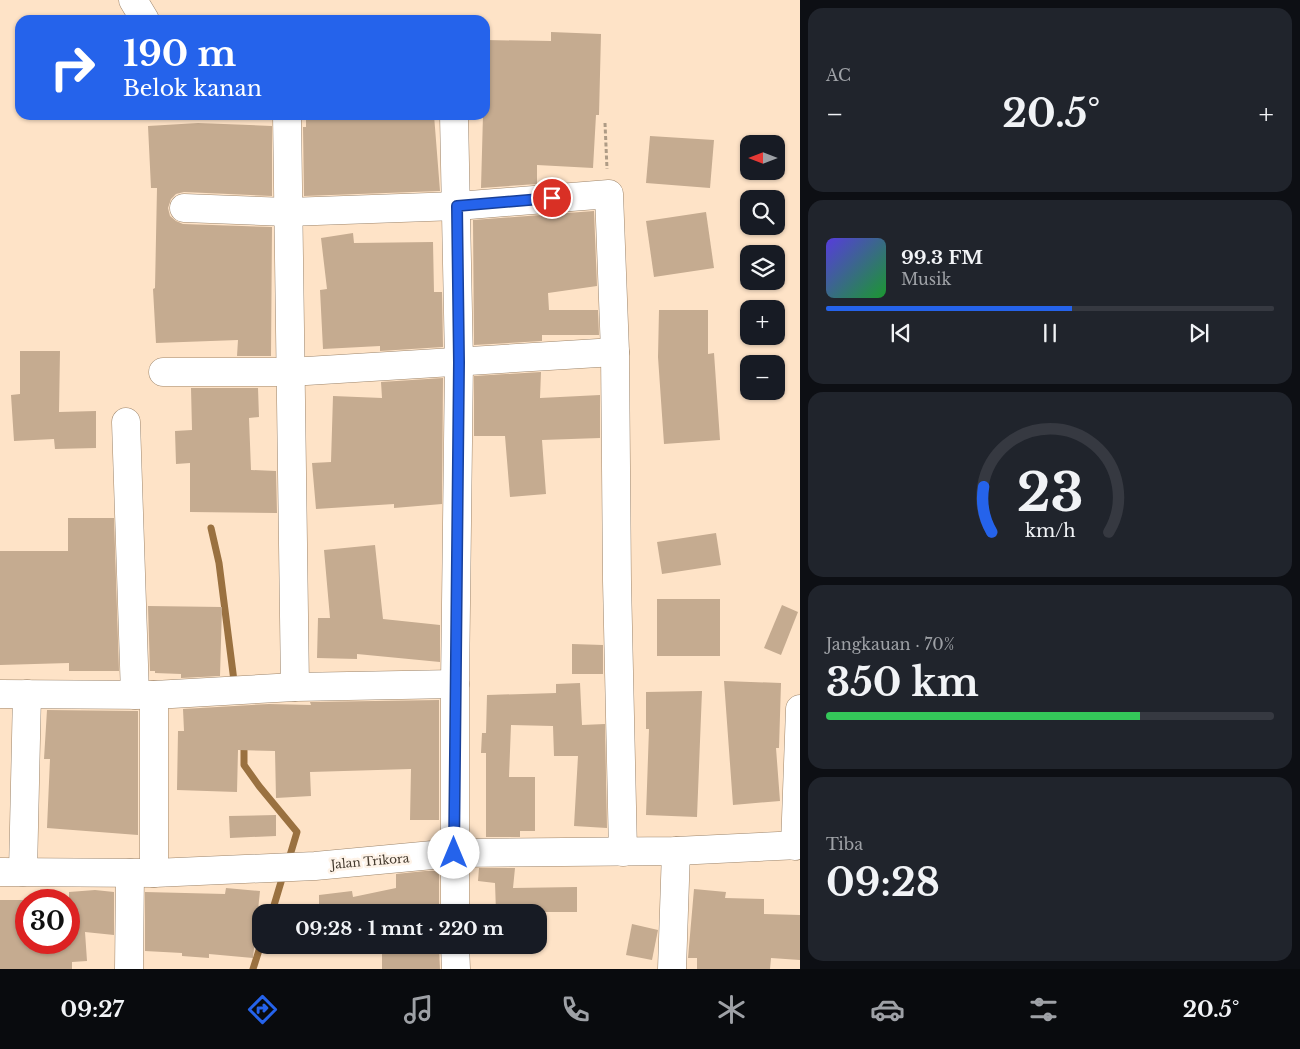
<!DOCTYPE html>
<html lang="id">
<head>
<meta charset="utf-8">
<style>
	:root { --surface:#171b24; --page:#20242c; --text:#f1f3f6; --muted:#9ea1a6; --line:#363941; --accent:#2563eb }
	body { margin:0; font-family:"Libre Baskerville",serif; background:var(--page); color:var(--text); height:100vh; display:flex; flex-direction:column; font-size:19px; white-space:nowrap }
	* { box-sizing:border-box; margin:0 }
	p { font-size:16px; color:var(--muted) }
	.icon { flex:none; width:28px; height:28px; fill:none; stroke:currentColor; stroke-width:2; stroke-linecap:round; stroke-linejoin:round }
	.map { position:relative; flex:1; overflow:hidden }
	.side { display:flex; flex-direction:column; gap:8px; padding:8px; background:#0d0f14; width:500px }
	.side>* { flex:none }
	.top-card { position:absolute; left:15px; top:15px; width:475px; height:105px; border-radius:15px; box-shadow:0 1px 4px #0004; background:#2563eb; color:#fff; overflow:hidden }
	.needle { width:32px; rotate:270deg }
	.controls { position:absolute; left:740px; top:135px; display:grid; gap:10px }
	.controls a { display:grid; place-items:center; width:45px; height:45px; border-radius:10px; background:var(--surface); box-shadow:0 1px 4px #0004; font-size:25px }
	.speed { position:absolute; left:15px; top:889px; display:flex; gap:10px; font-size:25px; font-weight:700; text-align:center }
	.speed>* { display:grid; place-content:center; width:65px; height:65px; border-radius:50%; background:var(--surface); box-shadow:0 1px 4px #0004; line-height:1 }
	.speed .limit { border:8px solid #d22; background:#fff; color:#111 }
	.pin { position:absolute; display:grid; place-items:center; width:42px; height:42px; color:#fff; margin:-21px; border:2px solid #fff; border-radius:50%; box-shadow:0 1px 5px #0007 }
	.me { position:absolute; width:55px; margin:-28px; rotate:0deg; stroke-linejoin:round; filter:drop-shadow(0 0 4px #0008) }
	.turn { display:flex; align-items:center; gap:18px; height:105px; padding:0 25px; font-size:22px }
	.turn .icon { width:65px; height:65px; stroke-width:2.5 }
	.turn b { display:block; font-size:35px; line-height:42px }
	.big { font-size:38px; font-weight:700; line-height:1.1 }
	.side .tile { flex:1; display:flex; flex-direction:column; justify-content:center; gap:8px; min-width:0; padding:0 18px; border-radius:15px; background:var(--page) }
	.side .dial { align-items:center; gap:0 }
	.dial svg { height:130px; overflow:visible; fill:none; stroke:var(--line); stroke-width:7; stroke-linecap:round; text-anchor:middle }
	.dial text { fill:var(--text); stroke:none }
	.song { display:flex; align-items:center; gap:15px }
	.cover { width:60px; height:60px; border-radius:8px; background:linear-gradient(135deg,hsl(250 70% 55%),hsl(130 70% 35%)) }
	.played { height:5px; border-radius:2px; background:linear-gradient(90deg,var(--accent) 55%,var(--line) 55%) }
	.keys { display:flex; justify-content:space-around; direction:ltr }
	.heat { display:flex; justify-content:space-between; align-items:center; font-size:28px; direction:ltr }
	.charge { height:8px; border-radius:4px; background:linear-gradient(90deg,#34c759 70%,var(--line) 0) }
	.trip { position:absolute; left:252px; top:904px; width:295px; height:50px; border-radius:15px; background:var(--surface); box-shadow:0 1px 4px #0004; font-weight:700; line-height:50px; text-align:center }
	.tabs { display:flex; height:80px; justify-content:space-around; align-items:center; background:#090b0e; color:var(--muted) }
	.tabs .icon { width:35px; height:35px }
	.tabs .selected { color:var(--accent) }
	.tabs b { font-size:22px; color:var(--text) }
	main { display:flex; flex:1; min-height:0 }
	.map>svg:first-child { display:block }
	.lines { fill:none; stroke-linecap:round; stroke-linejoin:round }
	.stream { stroke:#9a7140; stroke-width:7 }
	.building { fill:#c5ab90 }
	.minor-casing { stroke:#9d856b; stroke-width:29 }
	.path { stroke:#ae9b85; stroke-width:3; stroke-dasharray:4 2.5; stroke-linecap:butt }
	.minor { stroke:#fff; stroke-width:28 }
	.route-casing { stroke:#184099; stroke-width:12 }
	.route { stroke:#2563eb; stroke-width:9 }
	.labels { text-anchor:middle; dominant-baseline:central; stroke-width:5; stroke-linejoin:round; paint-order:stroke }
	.street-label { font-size:12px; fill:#43392d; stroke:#fef3e8 }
</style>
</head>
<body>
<main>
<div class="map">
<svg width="800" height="969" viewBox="0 0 800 969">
	<rect width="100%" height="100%" fill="#fee3c7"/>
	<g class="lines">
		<!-- stream -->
		<g class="stream">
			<path d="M 211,528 L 219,563 L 234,681"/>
			<path d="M 244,743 L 244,765 L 259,786 L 297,832 L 288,862"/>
			<path d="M 272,912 L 284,872"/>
			<path d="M 253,969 L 261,944"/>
		</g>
	</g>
	<!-- building -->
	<g class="building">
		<path d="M 551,32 L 601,34 L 599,115 L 596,115 L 593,168 L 537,165 L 537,184 L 481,188 L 483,115 L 485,115 L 485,40 L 551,41 Z"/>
		<path d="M 306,115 L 434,115 L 440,191 L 304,196 L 303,127 L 306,127 Z"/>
		<path d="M 198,123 L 272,126 L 272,196 L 184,192 L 176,194 L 171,199 L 168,208 L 170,216 L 176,221 L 183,224 L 272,227 L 271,356 L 237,356 L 238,340 L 156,343 L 153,289 L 155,288 L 157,188 L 151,188 L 148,126 Z"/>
		<path d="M 650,136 L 714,140 L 710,188 L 646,183 Z"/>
		<path d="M 594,211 L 597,286 L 548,293 L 549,310 L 598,310 L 599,335 L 542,335 L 542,341 L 474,345 L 473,220 Z"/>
		<path d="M 706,212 L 714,268 L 654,277 L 646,221 Z"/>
		<path d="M 353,233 L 354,243 L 433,242 L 434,292 L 442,292 L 443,347 L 380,351 L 380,346 L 323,349 L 320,290 L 327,289 L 321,238 Z"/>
		<path d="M 659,310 L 708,310 L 708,354 L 714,353 L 720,440 L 664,444 L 658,357 Z"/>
		<path d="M 20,351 L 60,351 L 59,412 L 96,411 L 96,448 L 55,449 L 54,439 L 14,441 L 11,395 L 20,394 Z"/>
		<path d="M 541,372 L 540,398 L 600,395 L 600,438 L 542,440 L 546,494 L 510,497 L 505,436 L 474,436 L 474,376 Z"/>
		<path d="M 443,378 L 442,504 L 394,508 L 394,504 L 316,509 L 312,463 L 331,462 L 333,396 L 382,398 L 381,382 Z"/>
		<path d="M 191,388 L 258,388 L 259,417 L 249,418 L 251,470 L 276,471 L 277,513 L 190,512 L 190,463 L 176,464 L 175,431 L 192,430 Z"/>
		<path d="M 68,518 L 114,518 L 119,671 L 69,671 L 69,663 L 0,665 L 0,551 L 68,551 Z"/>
		<path d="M 716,533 L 721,565 L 662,574 L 657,542 Z"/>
		<path d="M 375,545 L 383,619 L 440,625 L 440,662 L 357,654 L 357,659 L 317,658 L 318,618 L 330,618 L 324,550 Z"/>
		<rect x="657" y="599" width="63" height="57"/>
		<path d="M 782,605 L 798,612 L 781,655 L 764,648 Z"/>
		<path d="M 148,606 L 222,607 L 220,676 L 181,678 L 181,674 L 155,673 L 155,671 L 150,671 Z"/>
		<path d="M 572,644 L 603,645 L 603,674 L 572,674 Z"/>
		<path d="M 724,681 L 781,683 L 779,748 L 776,748 L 780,801 L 733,805 Z"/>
		<path d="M 580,683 L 582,725 L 605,724 L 607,828 L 574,826 L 578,756 L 554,756 L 553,726 L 511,725 L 509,777 L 535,777 L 535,831 L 520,831 L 520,837 L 486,837 L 486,753 L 481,753 L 482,733 L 486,733 L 487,695 L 556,693 L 556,684 Z"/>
		<path d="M 702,691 L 697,817 L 646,815 L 649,729 L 646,729 L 646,692 Z"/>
		<path d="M 439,700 L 439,820 L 410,820 L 411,769 L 310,772 L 311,796 L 276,798 L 275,751 L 238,750 L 237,792 L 177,790 L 178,731 L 184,731 L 183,709 L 269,704 L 311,705 L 310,702 Z"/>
		<path d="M 47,710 L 138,711 L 138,835 L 47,828 L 50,759 L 44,759 Z"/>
		<path d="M 276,815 L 276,836 L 230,838 L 229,816 Z"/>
		<path d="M 479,868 L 515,868 L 513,888 L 577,887 L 577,912 L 496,912 L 495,883 L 478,881 Z"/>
		<path d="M 425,871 L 439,871 L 439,912 L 319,912 L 319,895 L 352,891 L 353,897 L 396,888 L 396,874 Z"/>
		<path d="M 226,888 L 260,891 L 253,958 L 209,954 L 209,958 L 182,956 L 182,953 L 145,951 L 145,892 L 225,894 Z"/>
		<path d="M 694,889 L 726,892 L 725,898 L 764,899 L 764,914 L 800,915 L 800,960 L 771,958 L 770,969 L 697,969 L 697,958 L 688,958 Z"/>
		<path d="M 95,890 L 114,892 L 114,935 L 85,932 L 87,961 L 72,962 L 72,969 L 0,969 L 0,900 L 26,900 L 26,942 L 69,942 L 69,892 Z"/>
		<path d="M 632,924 L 658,930 L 652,960 L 626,955 Z"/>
		<path d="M 439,948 L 440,969 L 382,969 L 382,949 Z"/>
	</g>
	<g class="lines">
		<defs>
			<g id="minor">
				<path d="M 133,0 L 145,20"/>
				<path d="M 287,115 L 295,687"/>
				<path d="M 454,115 L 459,362 L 455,684 L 455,912"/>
				<path d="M 184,208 L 288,212 L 457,206 L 609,194 L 615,352 L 617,581 L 623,852"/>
				<path d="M 163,372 L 290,372 L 615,352"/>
				<path d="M 126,422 L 135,695"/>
				<path d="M 0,694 L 154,695 L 295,687 L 455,684"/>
				<path d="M 795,846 L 800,709"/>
				<path d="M 0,872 L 154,873 L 315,866 L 454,853 L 676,851 L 800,845"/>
				<path d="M 23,872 L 27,694"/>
				<path d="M 154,873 L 154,695"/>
				<path d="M 455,945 L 456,969"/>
				<path d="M 129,969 L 130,873"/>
				<path d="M 672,969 L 676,851"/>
			</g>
		</defs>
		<!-- minor casing -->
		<use href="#minor" class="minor-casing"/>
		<!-- path -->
		<path class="path" d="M 605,123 L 607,169"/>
		<!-- minor -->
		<use href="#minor" class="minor"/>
	</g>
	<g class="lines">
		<defs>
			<path id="route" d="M 454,853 L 459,362 L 457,206 L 552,198"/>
		</defs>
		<!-- route casing -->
		<use href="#route" class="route-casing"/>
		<!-- route -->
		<use href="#route" class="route"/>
	</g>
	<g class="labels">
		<!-- street labels -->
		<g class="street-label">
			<text transform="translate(370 861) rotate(-5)">Jalan Trikora</text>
		</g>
	</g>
</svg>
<div class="controls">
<a><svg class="needle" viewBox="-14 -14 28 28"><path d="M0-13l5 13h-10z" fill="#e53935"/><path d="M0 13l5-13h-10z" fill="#9ea1a6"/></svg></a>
<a><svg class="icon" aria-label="search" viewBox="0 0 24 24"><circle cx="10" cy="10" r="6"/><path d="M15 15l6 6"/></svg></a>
<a><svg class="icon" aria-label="layers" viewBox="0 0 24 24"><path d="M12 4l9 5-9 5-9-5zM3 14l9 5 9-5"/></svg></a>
<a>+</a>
<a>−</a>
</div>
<div class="speed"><div class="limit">30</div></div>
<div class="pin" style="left:552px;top:198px;background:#d93025"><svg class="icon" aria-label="arrive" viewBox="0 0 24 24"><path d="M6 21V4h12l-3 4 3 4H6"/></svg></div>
<svg class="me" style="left:454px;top:853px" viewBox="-20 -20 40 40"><circle r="19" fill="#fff"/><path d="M0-13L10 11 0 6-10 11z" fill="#2563eb"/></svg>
<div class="trip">09:28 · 1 mnt · 220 m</div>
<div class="top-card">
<div class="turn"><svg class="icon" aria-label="right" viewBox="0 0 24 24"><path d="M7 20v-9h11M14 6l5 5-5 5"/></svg><div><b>190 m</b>Belok kanan</div></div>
</div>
</div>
<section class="side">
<div class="tile"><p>AC</p>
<div class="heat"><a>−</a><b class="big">20.5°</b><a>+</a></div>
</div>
<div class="tile">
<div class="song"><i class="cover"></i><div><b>99.3 FM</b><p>Musik</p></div></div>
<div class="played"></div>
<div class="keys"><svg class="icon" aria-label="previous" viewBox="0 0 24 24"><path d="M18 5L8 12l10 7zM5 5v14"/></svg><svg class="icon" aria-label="pause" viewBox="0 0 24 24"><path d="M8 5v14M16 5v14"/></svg><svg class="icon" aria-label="next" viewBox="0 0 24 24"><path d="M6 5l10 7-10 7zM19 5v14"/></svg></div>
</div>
<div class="tile dial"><svg viewBox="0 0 100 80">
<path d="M14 69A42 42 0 1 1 86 69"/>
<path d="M14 69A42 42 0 0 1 9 41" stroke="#2563eb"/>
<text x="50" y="56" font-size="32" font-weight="700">23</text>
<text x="50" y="72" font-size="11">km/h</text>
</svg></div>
<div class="tile"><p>Jangkauan · 70%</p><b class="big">350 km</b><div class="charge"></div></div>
<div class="tile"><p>Tiba</p><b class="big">09:28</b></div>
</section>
</main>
<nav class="tabs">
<b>09:27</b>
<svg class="icon selected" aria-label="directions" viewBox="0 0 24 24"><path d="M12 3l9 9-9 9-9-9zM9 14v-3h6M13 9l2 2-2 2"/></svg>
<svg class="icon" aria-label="music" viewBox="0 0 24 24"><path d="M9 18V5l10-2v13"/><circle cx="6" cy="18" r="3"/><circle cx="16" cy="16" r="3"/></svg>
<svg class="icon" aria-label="phone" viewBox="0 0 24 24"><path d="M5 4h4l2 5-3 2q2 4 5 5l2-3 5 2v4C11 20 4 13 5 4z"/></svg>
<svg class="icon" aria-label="climate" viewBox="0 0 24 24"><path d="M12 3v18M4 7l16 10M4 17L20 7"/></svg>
<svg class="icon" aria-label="car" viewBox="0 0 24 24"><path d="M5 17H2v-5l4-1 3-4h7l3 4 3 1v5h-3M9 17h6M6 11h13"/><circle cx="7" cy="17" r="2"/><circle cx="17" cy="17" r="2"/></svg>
<svg class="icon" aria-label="filters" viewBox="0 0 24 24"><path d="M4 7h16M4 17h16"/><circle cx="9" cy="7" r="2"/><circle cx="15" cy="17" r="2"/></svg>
<b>20.5°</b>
</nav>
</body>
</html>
